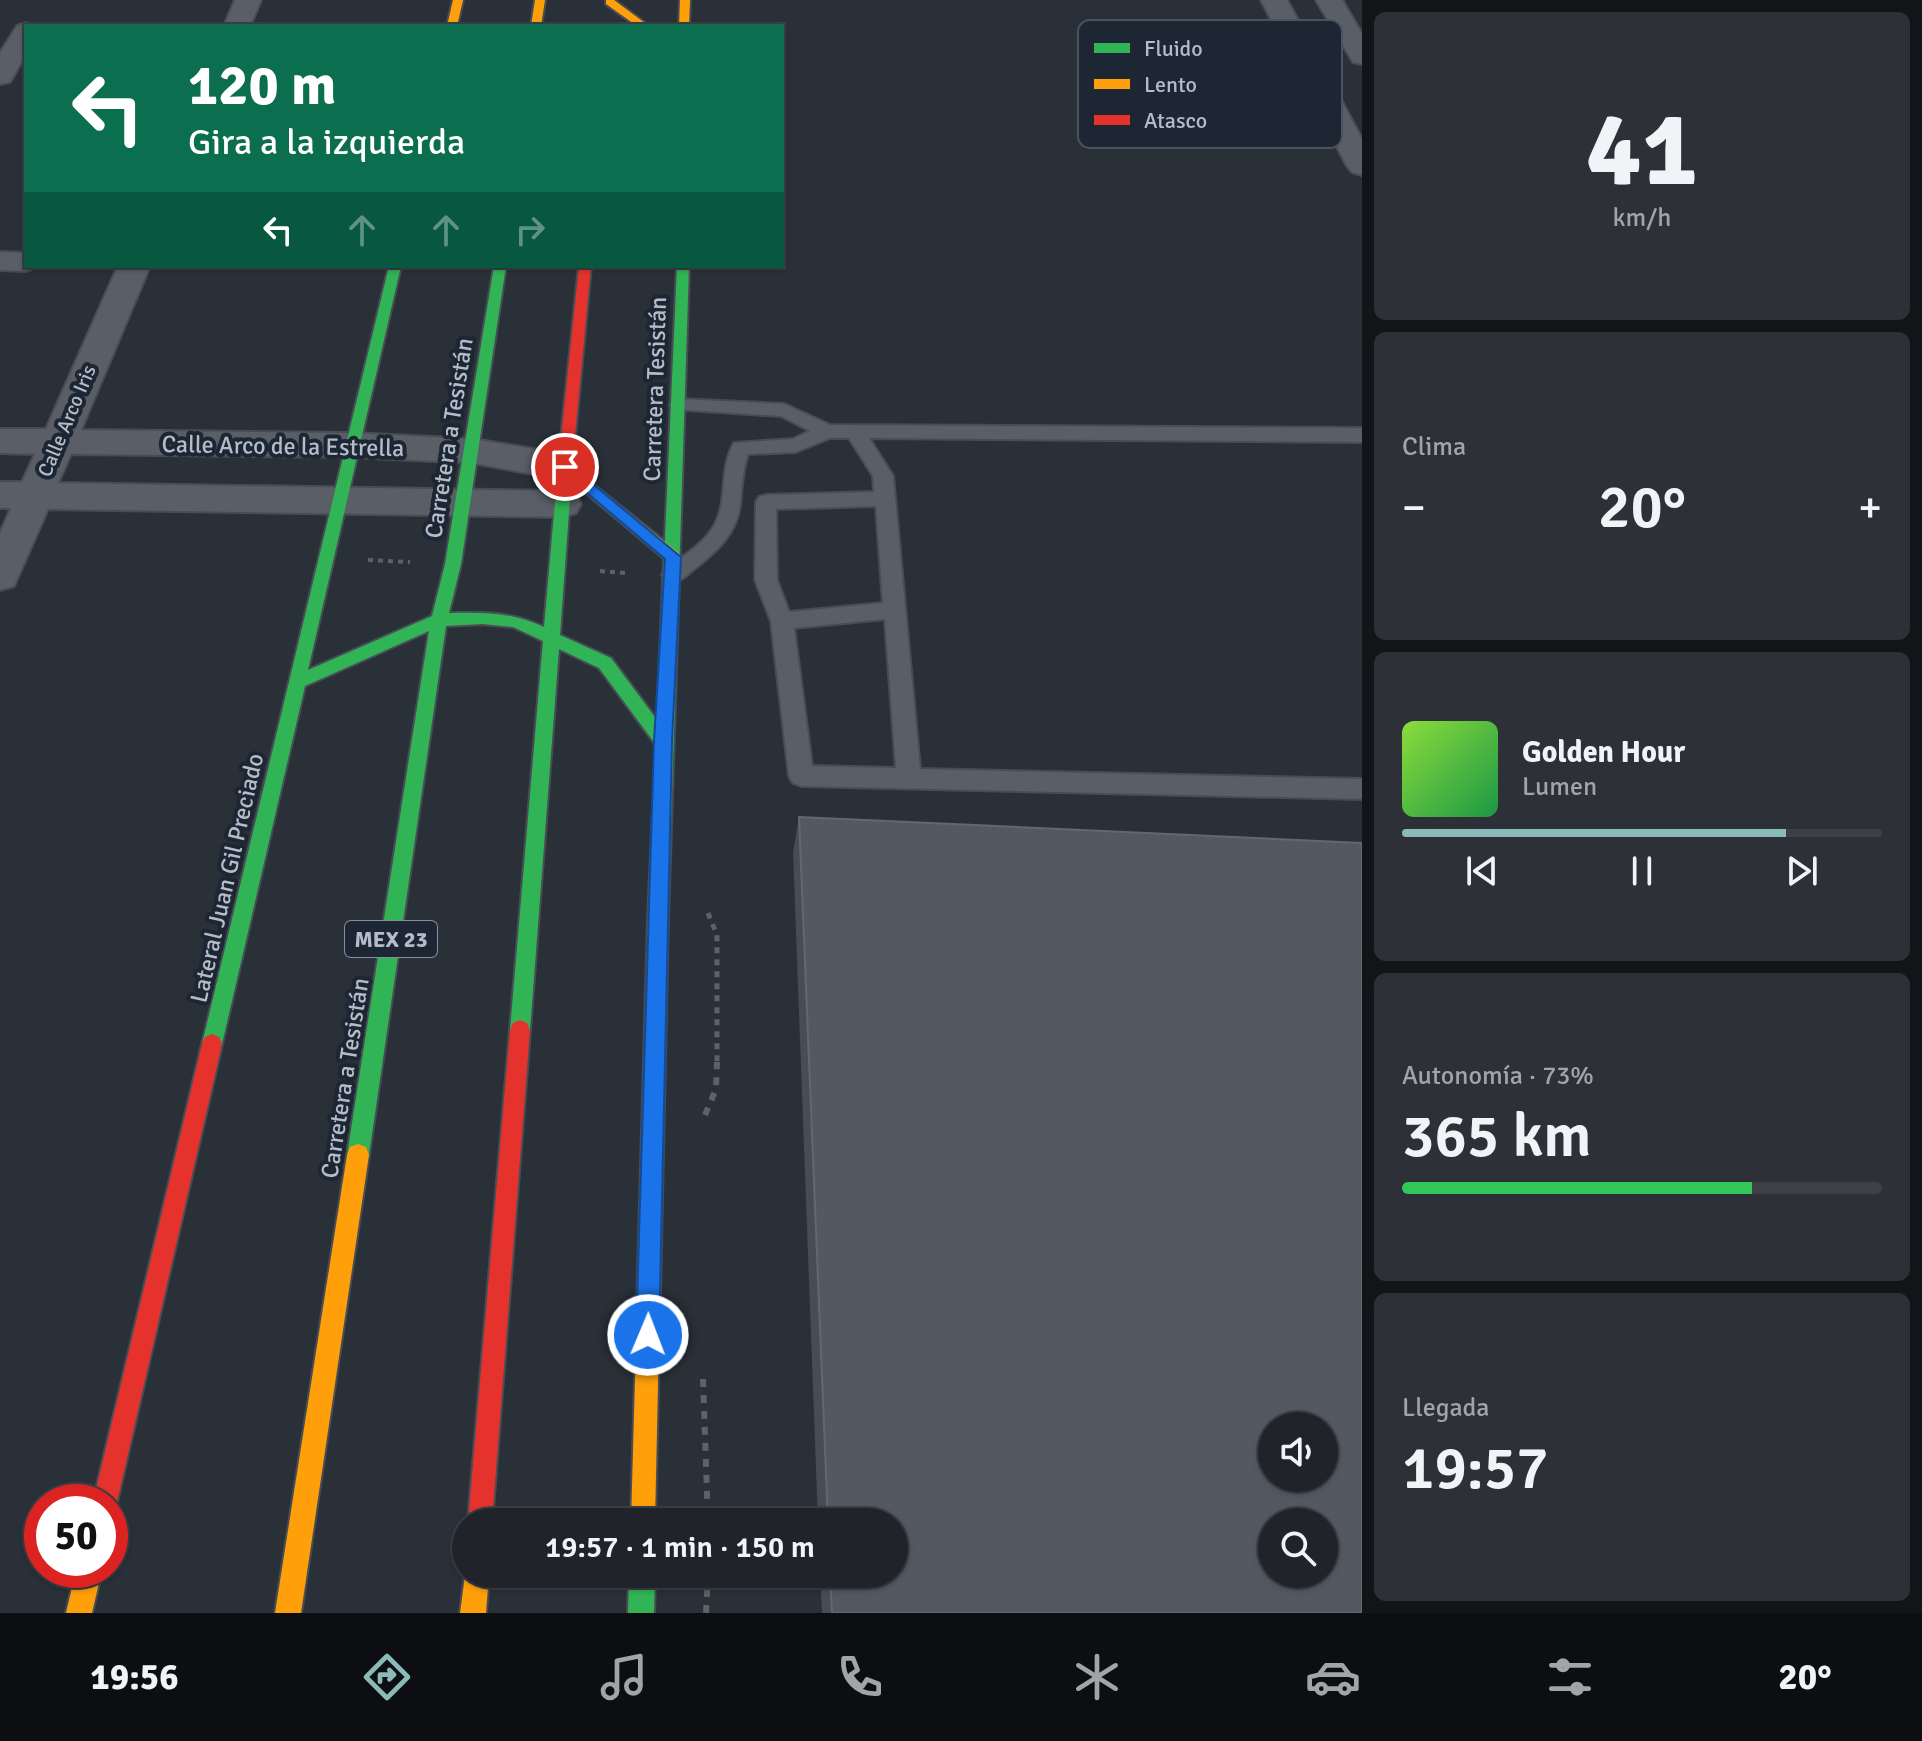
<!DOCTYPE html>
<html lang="es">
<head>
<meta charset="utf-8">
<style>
	:root { --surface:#20242a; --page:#2d3036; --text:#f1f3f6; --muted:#a2a4a8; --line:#3d4147; --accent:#8bbbb9 }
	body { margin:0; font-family:Signika,sans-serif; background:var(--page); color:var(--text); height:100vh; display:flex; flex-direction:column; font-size:30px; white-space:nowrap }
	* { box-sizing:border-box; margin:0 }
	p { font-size:26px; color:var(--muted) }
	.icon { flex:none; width:44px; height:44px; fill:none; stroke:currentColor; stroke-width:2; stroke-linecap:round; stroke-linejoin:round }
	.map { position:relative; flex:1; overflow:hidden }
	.panel { display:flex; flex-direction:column; gap:12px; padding:12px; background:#121417; width:560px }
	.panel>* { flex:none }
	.banner { position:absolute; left:24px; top:24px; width:760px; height:244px; border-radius:0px; box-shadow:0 2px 6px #0004,0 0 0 2px var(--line); background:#0b6e4f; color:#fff; overflow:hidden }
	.tools { position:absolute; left:1258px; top:1412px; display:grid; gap:16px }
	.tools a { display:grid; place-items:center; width:80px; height:80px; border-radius:50%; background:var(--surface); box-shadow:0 2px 6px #0004,0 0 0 2px var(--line); font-size:40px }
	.speed { position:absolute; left:24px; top:1484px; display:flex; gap:16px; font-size:40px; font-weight:700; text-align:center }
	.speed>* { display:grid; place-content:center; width:104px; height:104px; border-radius:50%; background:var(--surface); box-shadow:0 2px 6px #0004,0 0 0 2px var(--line); line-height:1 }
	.speed .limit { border:12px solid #d22; background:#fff; color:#111 }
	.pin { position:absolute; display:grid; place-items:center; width:68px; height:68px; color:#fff; margin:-34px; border:4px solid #fff; border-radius:50%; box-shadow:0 2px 8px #0007 }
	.me { position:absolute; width:88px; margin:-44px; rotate:1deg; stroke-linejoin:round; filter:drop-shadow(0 0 6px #0008) }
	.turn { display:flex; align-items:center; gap:28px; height:168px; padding:0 32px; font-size:36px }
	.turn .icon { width:104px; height:104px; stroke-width:2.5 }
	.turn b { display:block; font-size:56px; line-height:68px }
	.lanes { display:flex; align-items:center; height:76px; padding:0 32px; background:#0003; justify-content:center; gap:40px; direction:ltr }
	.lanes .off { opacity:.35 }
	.big { font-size:60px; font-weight:600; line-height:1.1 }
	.panel .tile { flex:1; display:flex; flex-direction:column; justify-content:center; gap:12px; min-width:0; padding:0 28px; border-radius:12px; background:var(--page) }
	.panel .dial { align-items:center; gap:0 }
	.dial b { font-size:104px; line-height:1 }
	.song { display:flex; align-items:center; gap:24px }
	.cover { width:96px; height:96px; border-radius:12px; background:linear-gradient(135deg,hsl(90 70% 55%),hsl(140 70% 35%)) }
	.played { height:8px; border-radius:4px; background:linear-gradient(90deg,var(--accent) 80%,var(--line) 80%) }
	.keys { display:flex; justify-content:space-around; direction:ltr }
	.heat { display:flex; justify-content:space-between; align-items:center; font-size:44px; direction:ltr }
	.charge { height:12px; border-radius:6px; background:linear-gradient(90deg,#34c759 73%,var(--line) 0) }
	.trip { position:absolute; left:452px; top:1508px; width:456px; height:80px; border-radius:40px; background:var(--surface); box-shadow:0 2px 6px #0004,0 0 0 2px var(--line); font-weight:600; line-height:80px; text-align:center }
	.tabs { display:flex; height:128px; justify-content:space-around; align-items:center; background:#0d0e11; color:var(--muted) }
	.tabs .icon { width:56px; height:56px }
	.tabs .active { color:var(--accent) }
	.tabs b { font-size:36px; color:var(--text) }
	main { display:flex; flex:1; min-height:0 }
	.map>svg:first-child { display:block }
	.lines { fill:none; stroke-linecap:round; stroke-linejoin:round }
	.lane-casing { stroke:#484c55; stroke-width:4 }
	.street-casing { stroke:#484c55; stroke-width:4 }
	.fast-casing { stroke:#484c55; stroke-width:4 }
	.slow-casing { stroke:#484c55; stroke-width:4 }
	.jam-casing { stroke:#484c55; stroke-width:4 }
	.path-far2 { stroke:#5c6268; stroke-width:4; stroke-dasharray:5 5; stroke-linecap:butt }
	.path-far1 { stroke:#5c6268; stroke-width:5; stroke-dasharray:6 6; stroke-linecap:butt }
	.path { stroke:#5c6268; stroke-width:6; stroke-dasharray:8 8; stroke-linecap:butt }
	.lane { fill:#5a5e66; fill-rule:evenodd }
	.street { fill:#5a5e66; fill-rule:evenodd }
	.fast { fill:#30b455; fill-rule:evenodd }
	.slow { fill:#ff9f0a; fill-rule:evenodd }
	.jam { fill:#e5322d; fill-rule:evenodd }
	.wall { fill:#474c55 }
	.building { fill:#535861; stroke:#626872; stroke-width:2; fill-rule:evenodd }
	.route { fill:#1a73e8; stroke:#114b97; stroke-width:2 }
	.labels { text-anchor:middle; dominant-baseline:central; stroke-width:8; stroke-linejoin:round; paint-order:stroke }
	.far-street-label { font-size:20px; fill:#b4bcc9; stroke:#1d2633 }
	.shield { fill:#1d2633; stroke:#878f9c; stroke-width:2 }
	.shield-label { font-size:22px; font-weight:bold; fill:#b4bcc9 }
	.street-label { font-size:24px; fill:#b4bcc9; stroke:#1d2633 }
	.key { fill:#1d2633; stroke:#4a5360; stroke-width:2 }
	.key-label { font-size:22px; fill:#b4bcc9 }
</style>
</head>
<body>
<main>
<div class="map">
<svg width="1362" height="1613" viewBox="0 0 1362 1613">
	<rect width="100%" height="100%" fill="#2a3038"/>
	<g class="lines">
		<defs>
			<path id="lane" d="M 679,399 L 784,404 L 830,425 L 1362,428 L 1362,442 L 869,438 L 893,476 L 920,769 L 1362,779 L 1362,799 L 801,786 L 793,783 L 789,776 L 771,621 L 755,580 L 756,502 L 759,497 L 766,495 L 874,492 L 873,476 L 849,438 L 830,438 L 796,452 L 748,454 C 742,471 742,487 740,505 C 737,534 715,553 693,570 C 684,578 678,584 666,581 L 662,575 L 666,569 C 683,556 706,543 716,522 C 728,497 719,469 734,443 L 793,439 L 810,431 L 781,416 L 672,409 L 670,405 L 672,401 ZM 876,506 L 883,603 L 789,612 L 777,580 L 776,509 ZM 885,619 L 896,768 L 812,766 L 794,628 Z"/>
			<g id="street">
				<path d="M 235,0 L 261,0 L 250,26 L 224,26 Z"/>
				<path d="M 1261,0 L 1287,0 L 1362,139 L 1362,175 L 1352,172 L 1347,166 Z"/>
				<path d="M 1316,0 L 1342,0 L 1362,34 L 1362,64 L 1353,62 Z"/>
				<path d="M 26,23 L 35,26 L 26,26 L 26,54 L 10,82 L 0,84 L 0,53 L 17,26 Z"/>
				<path d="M 0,252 L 26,253 L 26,266 L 39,266 L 26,271 L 0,270 Z"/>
				<path d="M 118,266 L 150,266 L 81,430 L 353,433 L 473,439 L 565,454 L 578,458 L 583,467 L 578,476 L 565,480 L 473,463 L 353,457 L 71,454 L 58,483 L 563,491 L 576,495 L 581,504 L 576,513 L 563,517 L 48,509 L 14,586 L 0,590 L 0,533 L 11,508 L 0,508 L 0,482 L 22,482 L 35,454 L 0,453 L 0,429 L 46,429 Z"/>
			</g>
			<g id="fast">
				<path d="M 389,266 L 401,266 L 308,670 L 432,616 L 445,564 L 494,266 L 506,266 L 461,564 L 449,613 C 486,612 510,612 544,627 L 559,457 L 561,453 L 571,453 L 573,457 L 560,635 L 611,658 L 657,720 L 677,266 L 689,266 L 668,919 L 665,925 L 658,928 L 651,925 L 648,919 L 656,745 L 599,668 L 559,649 L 530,1030 L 527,1037 L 520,1040 L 513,1037 L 510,1030 L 543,641 L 513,627 L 482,624 L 446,626 L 369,1155 L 366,1163 L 358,1166 L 350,1163 L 347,1155 L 429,631 L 305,686 L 222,1044 L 219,1051 L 212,1054 L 205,1051 L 202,1044 Z"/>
				<path d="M 629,1574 L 655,1574 L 654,1613 L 628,1613 Z"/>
			</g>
			<g id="slow">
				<path d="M 453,0 L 463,0 L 457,26 L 447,26 Z"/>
				<path d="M 535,0 L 545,0 L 541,26 L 531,26 Z"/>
				<path d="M 606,0 L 614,0 L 649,26 L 637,26 L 606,4 Z"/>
				<path d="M 680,0 L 690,0 L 689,26 L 679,26 Z"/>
				<path d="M 565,462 L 679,553 L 681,557 L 679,561 L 667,561 L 560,471 L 558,467 Z"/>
				<path d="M 658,910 L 665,913 L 668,919 L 655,1522 L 631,1522 L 648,919 L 651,913 Z"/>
				<path d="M 358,1144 L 366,1147 L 369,1155 L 301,1613 L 275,1613 L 347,1155 L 350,1147 Z"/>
				<path d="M 466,1568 L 466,1574 L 489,1574 L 486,1613 L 460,1613 Z"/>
				<path d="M 76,1570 L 102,1570 L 92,1613 L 66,1613 Z"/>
			</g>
			<g id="jam">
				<path d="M 579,266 L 591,266 L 573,457 L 566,462 L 559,457 Z"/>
				<path d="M 520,1020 L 527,1023 L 530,1030 L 492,1522 L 468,1522 L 510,1030 L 513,1023 Z"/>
				<path d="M 212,1034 L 219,1037 L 222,1044 L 117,1502 L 110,1512 L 110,1502 L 93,1502 L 202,1044 L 205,1037 Z"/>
			</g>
		</defs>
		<!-- lane casing -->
		<use href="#lane" class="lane-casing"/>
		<!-- street casing -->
		<use href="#street" class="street-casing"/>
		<!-- fast casing -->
		<use href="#fast" class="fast-casing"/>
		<!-- slow casing -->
		<use href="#slow" class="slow-casing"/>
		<!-- jam casing -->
		<use href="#jam" class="jam-casing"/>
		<!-- path-far2 -->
		<g class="path-far2">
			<path d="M 368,560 L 410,562"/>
			<path d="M 600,571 L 626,573"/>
		</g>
		<!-- path-far1 -->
		<path class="path-far1" d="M 708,913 L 717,935 L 717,1064"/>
		<!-- path -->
		<g class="path">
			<path d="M 705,1115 L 716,1089 L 717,1062"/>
			<path d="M 703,1379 L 708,1522"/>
			<path d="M 706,1613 L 708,1574"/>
		</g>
		<!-- lane -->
		<use href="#lane" class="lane"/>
		<!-- street -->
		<use href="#street" class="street"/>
		<!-- fast -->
		<use href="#fast" class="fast"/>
		<!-- slow -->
		<use href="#slow" class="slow"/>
		<!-- jam -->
		<use href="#jam" class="jam"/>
	</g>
	<!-- wall -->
	<path class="wall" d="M 799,817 L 1362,1613 L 822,1613 L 820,1574 L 894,1574 L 894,1522 L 818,1522 L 793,852 Z"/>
	<!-- building -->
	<path class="building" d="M 799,817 L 1362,843 L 1362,1613 L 832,1613 L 830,1574 L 894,1574 L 894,1522 L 828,1522 ZM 1272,1426 L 1324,1426 L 1324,1478 L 1272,1478 ZM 1272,1522 L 1324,1522 L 1324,1574 L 1272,1574 Z"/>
	<!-- route -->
	<path class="route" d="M 565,461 L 681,557 L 672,741 L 659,1335 L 656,1343 L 648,1346 L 640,1343 L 636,1335 L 654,741 L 665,559 L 560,470 L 560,463 Z"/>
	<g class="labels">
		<!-- far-street labels -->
		<g class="far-street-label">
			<text transform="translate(67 421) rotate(-67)">Calle Arco Iris</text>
		</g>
		<!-- shield labels -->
		<rect class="shield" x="345" y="921" width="92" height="36" rx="6"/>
		<g class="shield-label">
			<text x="391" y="939">MEX 23</text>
		</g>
		<!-- street labels -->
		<g class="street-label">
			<text transform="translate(655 389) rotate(-88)">Carretera Tesistán</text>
			<text transform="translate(449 438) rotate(-81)">Carretera a Tesistán</text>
			<text transform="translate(283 446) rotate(1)">Calle Arco de la Estrella</text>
			<text transform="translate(227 878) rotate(-77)">Lateral Juan Gil Preciado</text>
			<text transform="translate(345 1078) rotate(-81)">Carretera a Tesistán</text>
		</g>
	</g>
	<!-- legend -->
	<rect x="1078" y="20" width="264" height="128" rx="12" class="key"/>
	<rect x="1094" y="43" width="36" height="10" fill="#30b455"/>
	<rect x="1094" y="79" width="36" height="10" fill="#ff9f0a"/>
	<rect x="1094" y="115" width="36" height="10" fill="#e5322d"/>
	<g class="key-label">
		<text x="1144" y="56">Fluido</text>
		<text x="1144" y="92">Lento</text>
		<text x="1144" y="128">Atasco</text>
	</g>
</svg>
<div class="tools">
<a><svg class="icon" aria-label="sound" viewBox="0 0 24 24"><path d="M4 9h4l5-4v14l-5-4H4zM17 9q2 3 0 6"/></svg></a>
<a><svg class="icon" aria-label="search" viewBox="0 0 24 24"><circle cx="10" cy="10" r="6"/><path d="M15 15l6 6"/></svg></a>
</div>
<div class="speed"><div class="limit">50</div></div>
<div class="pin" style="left:565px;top:467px;background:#d93025"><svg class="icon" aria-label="arrive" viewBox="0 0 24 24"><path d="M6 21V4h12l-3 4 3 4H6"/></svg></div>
<svg class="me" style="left:648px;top:1335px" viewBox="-20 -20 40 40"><circle r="17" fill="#1a73e8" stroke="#fff" stroke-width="3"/><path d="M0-11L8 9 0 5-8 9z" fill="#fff"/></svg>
<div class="trip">19:57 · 1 min · 150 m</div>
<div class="banner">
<div class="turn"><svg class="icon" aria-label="left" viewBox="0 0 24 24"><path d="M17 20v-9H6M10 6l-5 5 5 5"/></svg><div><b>120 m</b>Gira a la izquierda</div></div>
<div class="lanes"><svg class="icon" aria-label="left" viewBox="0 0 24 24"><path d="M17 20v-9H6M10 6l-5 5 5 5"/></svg><svg class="icon off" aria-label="ahead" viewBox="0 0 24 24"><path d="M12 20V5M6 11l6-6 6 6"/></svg><svg class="icon off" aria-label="ahead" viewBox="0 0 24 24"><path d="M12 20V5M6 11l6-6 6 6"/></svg><svg class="icon off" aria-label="right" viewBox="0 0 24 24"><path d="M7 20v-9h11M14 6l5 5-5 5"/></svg></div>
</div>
</div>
<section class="panel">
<div class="tile dial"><b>41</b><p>km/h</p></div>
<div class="tile"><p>Clima</p>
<div class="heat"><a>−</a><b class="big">20°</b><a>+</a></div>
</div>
<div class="tile">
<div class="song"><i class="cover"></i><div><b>Golden Hour</b><p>Lumen</p></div></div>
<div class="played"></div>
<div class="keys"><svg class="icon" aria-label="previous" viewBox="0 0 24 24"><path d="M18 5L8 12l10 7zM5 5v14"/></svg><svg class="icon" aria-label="pause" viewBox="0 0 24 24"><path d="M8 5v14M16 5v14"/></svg><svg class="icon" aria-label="next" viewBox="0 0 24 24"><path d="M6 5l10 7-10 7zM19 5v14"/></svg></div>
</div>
<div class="tile"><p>Autonomía · 73%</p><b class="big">365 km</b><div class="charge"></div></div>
<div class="tile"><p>Llegada</p><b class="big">19:57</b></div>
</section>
</main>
<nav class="tabs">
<b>19:56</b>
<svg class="icon active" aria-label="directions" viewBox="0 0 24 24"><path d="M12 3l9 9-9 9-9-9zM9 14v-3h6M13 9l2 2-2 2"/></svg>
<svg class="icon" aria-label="music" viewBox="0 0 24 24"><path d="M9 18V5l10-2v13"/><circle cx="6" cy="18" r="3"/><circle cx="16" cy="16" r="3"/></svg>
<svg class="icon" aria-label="phone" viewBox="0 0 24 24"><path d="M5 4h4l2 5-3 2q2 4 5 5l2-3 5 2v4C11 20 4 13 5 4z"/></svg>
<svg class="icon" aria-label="climate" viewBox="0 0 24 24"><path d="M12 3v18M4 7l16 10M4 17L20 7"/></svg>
<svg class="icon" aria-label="car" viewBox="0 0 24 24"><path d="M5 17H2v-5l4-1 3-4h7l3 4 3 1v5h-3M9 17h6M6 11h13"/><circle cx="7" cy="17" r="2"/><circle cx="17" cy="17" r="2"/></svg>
<svg class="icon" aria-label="filters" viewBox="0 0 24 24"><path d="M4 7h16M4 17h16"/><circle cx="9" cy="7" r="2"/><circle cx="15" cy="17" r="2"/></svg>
<b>20°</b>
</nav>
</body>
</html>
